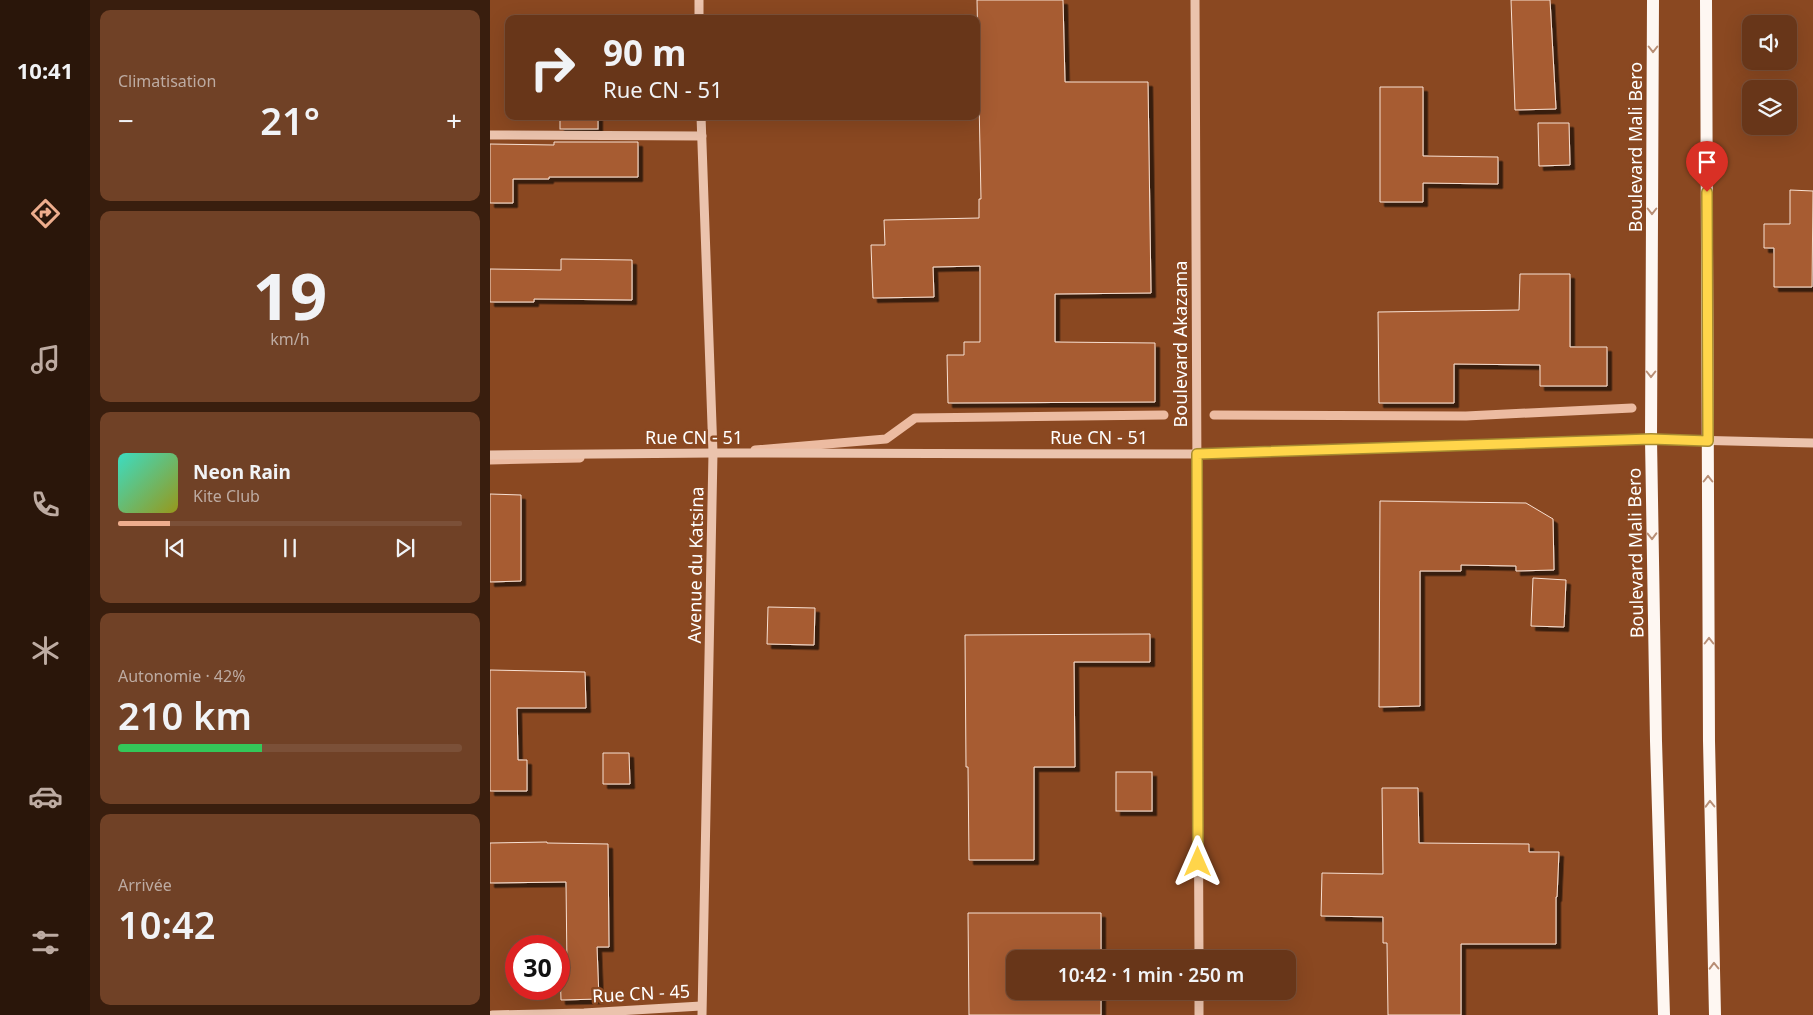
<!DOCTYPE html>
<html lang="fr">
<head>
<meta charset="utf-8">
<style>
	:root { --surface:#683619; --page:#704126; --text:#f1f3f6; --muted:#bdaba2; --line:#7b5038; --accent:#eead8d }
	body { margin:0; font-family:"Noto Sans",sans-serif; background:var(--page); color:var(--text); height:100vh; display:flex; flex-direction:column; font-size:19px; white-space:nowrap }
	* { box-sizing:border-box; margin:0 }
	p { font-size:16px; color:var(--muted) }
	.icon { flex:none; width:28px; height:28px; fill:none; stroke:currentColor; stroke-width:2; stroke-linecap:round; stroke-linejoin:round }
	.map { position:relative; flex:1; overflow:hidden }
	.sheet { display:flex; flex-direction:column; gap:10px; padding:10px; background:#391e0e; width:400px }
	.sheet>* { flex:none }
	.banner { position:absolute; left:15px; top:15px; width:475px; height:105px; border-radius:10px; box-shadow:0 5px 20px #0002,0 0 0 1px var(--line); background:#683619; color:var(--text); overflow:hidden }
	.buttons { position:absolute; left:1252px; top:15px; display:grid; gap:10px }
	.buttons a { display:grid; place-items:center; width:55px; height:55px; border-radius:10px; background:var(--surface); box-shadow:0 5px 20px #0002,0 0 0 1px var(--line); font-size:25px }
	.speed { position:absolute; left:15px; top:935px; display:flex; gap:10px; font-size:25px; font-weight:700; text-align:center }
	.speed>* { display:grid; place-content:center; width:65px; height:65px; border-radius:50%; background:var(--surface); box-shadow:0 5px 20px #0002,0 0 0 1px var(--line); line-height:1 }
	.speed .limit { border:8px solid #d22; background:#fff; color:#111 }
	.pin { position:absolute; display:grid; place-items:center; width:42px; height:42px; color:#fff; margin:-51px -21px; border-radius:50% 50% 50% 0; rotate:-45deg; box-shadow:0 0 5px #0007 }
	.pin .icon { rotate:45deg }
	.me { position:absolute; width:55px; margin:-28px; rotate:0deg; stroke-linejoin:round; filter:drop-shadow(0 0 4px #0008) }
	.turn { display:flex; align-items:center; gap:18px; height:105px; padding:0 15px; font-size:22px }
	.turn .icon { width:65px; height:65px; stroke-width:2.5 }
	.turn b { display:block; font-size:35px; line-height:42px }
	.big { font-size:38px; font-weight:600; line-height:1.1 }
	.sheet .tile { flex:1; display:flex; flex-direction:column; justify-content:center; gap:8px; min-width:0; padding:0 18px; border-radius:10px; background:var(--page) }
	.sheet .dial { align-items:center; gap:0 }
	.dial b { font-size:65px; line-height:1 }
	.song { display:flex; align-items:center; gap:15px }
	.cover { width:60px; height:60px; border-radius:8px; background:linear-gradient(135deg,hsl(170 70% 55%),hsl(60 70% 35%)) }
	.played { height:5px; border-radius:2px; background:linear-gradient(90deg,var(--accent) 15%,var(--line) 15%) }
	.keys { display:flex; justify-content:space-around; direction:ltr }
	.heat { display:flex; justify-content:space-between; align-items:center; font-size:28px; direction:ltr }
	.charge { height:8px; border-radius:4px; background:linear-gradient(90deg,#34c759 42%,var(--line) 0) }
	.trip { position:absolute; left:516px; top:950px; width:290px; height:50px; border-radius:10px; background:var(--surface); box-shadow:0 5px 20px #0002,0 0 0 1px var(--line); font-weight:600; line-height:50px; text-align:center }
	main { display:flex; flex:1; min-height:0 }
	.tabs { display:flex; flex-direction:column; width:90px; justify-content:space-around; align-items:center; background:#2a160a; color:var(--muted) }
	.tabs .icon { width:35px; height:35px }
	.tabs .on { color:var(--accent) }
	.tabs b { font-size:22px; color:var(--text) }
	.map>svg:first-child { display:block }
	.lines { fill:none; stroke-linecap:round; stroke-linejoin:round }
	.stream { stroke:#ecbba1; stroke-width:9 }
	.building { fill:#a75c31; stroke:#f8e0d2; filter:url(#shadow) }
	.minor { stroke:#ebc3ad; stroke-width:9 }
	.major { stroke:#fef7f2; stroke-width:12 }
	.oneway { stroke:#b88e75 }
	.route-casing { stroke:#a68a30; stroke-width:12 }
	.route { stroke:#ffd54a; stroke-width:9 }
	.labels { text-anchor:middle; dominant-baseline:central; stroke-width:5; stroke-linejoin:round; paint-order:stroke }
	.street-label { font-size:18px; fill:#fff; stroke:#8a4821 }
</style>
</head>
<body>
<main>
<nav class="tabs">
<b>10:41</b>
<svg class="icon on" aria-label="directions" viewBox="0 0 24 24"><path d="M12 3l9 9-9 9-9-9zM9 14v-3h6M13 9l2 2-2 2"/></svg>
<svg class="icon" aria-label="music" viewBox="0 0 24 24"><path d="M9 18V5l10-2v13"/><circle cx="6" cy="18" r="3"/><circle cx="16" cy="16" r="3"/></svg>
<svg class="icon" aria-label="phone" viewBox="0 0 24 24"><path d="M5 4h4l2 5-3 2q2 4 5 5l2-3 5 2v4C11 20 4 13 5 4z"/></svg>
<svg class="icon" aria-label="climate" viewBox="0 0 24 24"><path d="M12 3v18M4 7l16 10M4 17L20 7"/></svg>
<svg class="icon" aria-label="car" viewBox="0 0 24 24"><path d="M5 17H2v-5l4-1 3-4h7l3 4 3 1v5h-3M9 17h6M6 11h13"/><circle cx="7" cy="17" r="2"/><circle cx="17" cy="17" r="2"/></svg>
<svg class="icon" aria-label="filters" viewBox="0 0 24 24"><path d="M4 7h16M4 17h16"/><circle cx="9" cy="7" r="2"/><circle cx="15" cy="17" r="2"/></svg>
</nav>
<section class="sheet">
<div class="tile"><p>Climatisation</p>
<div class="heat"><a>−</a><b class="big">21°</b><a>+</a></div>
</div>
<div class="tile dial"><b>19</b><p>km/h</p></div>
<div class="tile">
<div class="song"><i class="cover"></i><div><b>Neon Rain</b><p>Kite Club</p></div></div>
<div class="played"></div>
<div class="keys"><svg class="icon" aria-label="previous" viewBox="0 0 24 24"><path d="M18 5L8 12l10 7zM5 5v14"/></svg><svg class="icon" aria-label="pause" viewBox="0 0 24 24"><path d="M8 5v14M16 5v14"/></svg><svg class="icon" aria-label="next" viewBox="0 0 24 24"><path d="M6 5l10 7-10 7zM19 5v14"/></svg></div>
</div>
<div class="tile"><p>Autonomie · 42%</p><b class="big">210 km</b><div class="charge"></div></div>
<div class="tile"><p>Arrivée</p><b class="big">10:42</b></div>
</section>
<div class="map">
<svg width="1323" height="1015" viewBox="0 0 1323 1015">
	<defs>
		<filter id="shadow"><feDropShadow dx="4.5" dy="4.5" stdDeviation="0" flood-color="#0009"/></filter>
	</defs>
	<rect width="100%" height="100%" fill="#8a4821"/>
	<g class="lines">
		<!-- stream -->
		<g class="stream">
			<path d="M 724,415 L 976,416 L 1142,408"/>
			<path d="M 265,450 L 396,439 L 425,418 L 674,415"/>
			<path d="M 0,460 L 90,458"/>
		</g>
	</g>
	<!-- building -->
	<g class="building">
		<path d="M 487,0 L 573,0 L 575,82 L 658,82 L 661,293 L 565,294 L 565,342 L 665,343 L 665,402 L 458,403 L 457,355 L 474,355 L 474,342 L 490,342 L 490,266 L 443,267 L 444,297 L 383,298 L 381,245 L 395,245 L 394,220 L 489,218 L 489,199 L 491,199 Z"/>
		<path d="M 1021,0 L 1060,0 L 1066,109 L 1025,110 Z"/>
		<path d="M 890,87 L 933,87 L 933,156 L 1008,157 L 1008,184 L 933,183 L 933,202 L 890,202 Z"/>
		<rect x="70" y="116" width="38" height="13"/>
		<path d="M 1048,123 L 1079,123 L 1080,165 L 1049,166 Z"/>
		<path d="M 64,142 L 148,142 L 148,177 L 59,177 L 59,179 L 23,179 L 23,203 L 0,203 L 0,144 L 64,145 Z"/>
		<path d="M 1300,190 L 1323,191 L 1322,287 L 1284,287 L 1284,248 L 1274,248 L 1274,224 L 1300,224 Z"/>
		<path d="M 71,259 L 142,260 L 142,300 L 44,299 L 44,302 L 0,302 L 0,269 L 71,270 Z"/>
		<path d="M 1030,274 L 1080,274 L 1080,347 L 1117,347 L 1117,386 L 1050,386 L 1050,365 L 964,364 L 964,403 L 889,403 L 888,312 L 1029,310 Z"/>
		<path d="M 0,494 L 31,495 L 31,581 L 0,582 Z"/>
		<path d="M 890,501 L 1036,503 L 1063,519 L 1064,570 L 1026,571 L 1026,566 L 971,565 L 971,571 L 930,571 L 930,706 L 889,707 Z"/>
		<path d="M 1043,578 L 1076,580 L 1074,627 L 1041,626 Z"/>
		<path d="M 278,607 L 325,608 L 324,645 L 277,644 Z"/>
		<path d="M 660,634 L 660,662 L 584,662 L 585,767 L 544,767 L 544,860 L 479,860 L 478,767 L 476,767 L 475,635 Z"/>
		<path d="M 0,670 L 95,672 L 96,708 L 27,708 L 28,760 L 37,760 L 37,791 L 0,791 Z"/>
		<path d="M 113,753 L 139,753 L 140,784 L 113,784 Z"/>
		<rect x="626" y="772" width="36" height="39"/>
		<path d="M 892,788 L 928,788 L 929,843 L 1039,844 L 1039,852 L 1069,852 L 1067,897 L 1066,897 L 1066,944 L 971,944 L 971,1015 L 898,1015 L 897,943 L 893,943 L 893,917 L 831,916 L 832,873 L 893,874 Z"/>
		<path d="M 57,842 L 57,843 L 118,844 L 119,947 L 107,947 L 109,999 L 71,1000 L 70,967 L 77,967 L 76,882 L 0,883 L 0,843 Z"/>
		<path d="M 478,913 L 611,913 L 611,959 L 525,959 L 525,991 L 611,991 L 611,1015 L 479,1015 Z"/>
	</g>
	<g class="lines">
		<!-- minor -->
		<g class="minor">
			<path d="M 209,0 L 209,19"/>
			<path d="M 705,0 L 709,959"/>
			<path d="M 211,116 L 223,453 L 212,1015"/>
			<path d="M 0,135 L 212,136"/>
			<path d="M 0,455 L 223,453 L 707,454 L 1161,439 L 1323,443"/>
			<path d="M 709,991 L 709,1015"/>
			<path d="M 2,1015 L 94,1013 L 211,1006"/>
		</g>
		<!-- major -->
		<g class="major">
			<path d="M 1163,0 L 1161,439 L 1166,741 L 1174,1015"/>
			<path d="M 1216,0 L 1219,741 L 1225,1015"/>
		</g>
	</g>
	<!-- one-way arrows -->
	<defs><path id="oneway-chevron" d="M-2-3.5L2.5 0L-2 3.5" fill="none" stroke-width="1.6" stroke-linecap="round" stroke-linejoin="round" transform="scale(1.25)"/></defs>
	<g class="oneway">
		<use href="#oneway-chevron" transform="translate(1163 49) rotate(90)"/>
		<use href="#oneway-chevron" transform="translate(1162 211) rotate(90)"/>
		<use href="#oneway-chevron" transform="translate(1161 374) rotate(90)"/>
		<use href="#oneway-chevron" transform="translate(1218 479) rotate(-90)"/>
		<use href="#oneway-chevron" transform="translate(1162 536) rotate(89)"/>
		<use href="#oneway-chevron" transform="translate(1219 641) rotate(-90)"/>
		<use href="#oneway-chevron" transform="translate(1220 804) rotate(-91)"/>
		<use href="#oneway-chevron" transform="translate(1224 966) rotate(-91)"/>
	</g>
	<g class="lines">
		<defs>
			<path id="route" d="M 708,862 L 707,454 L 1161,439 L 1218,441 L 1217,192"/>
		</defs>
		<!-- route casing -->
		<use href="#route" class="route-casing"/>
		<!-- route -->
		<use href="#route" class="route"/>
	</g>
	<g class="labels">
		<!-- street labels -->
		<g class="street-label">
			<text transform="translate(1145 147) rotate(-90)">Boulevard Mali Bero</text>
			<text transform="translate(690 344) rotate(-90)">Boulevard Akazama</text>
			<text x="204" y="437">Rue CN - 51</text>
			<text x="609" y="437">Rue CN - 51</text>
			<text transform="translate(1145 553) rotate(-91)">Boulevard Mali Bero</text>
			<text transform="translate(205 565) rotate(-89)">Avenue du Katsina</text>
			<text transform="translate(151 993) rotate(-3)">Rue CN - 45</text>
		</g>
	</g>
</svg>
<div class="buttons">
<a><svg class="icon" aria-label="sound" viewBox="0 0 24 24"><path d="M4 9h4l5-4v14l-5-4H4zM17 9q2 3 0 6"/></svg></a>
<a><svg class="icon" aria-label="layers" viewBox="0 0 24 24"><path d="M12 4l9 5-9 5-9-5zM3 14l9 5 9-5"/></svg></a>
</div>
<div class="speed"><div class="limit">30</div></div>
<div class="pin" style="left:1217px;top:192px;background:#d93025"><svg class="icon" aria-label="arrive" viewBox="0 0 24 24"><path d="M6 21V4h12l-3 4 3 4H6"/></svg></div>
<svg class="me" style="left:708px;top:862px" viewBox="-20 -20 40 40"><path d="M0-17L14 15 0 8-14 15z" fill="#ffd54a" stroke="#fff" stroke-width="4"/></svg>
<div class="trip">10:42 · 1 min · 250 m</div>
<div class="banner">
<div class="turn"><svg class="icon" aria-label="right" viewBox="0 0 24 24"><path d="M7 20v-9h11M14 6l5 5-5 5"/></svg><div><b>90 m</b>Rue CN - 51</div></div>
</div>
</div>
</main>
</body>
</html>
